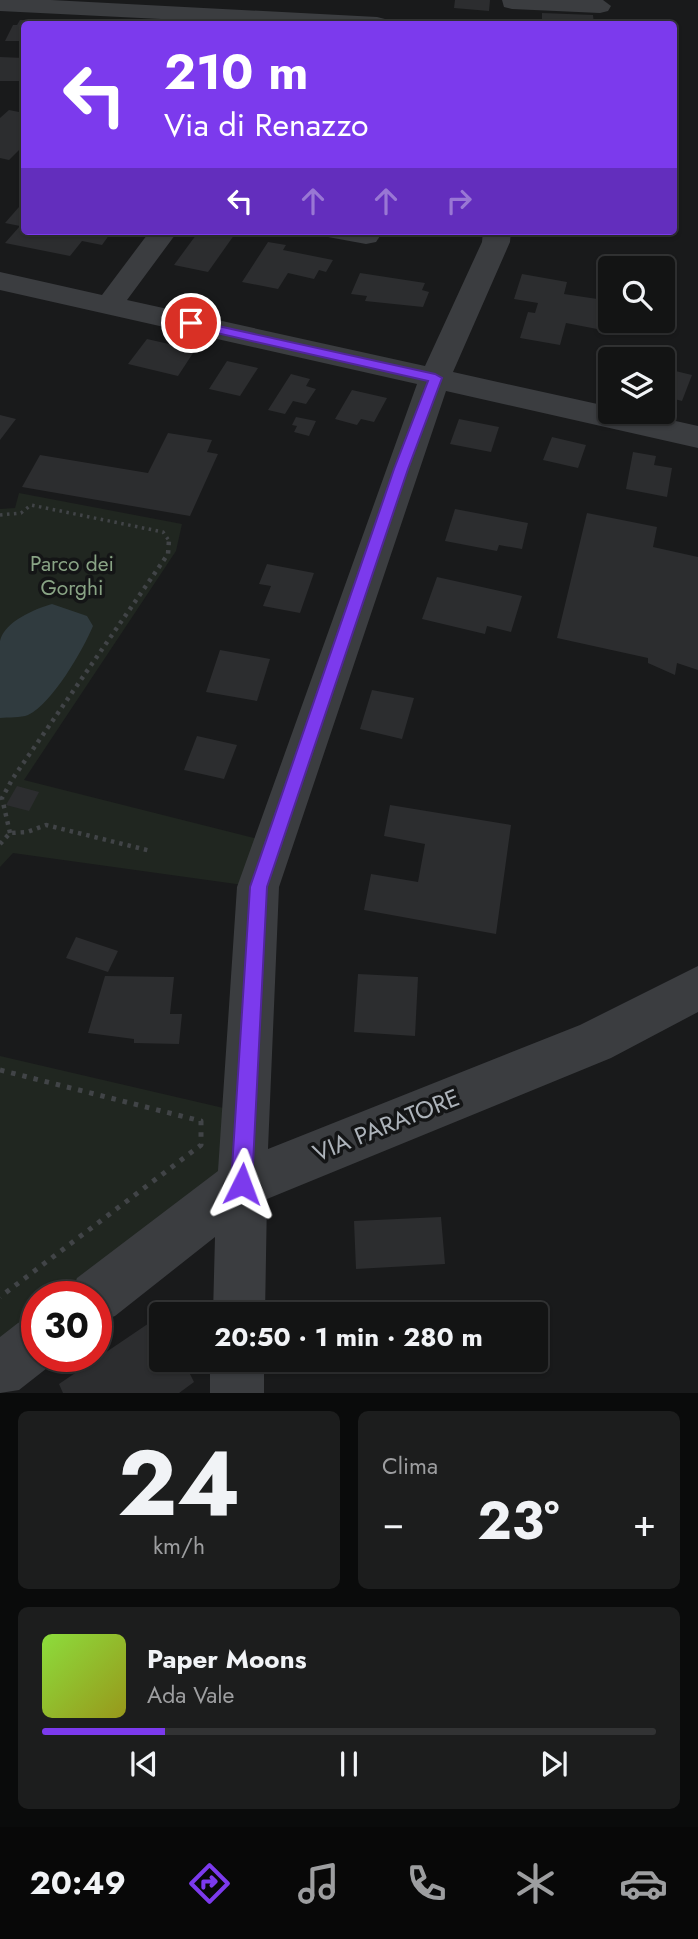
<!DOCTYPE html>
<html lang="it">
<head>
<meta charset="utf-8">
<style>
	:root { --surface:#131414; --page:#1c1d1d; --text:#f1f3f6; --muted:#9d9ea0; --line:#323334; --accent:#7c3aed }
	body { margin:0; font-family:Jost,sans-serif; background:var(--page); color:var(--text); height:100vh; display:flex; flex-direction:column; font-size:26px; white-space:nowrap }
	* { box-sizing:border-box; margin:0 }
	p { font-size:23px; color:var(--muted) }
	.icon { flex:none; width:38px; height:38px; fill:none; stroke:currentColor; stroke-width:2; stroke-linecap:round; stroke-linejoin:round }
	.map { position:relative; height:1393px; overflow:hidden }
	.sheet { display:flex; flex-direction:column; gap:18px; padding:18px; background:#0a0b0b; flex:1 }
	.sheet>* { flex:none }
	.hud { position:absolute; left:21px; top:21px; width:656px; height:214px; border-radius:7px; box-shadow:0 2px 5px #0004,0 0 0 2px var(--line); background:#7c3aed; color:#fff; overflow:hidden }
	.tools { position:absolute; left:598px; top:256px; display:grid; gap:14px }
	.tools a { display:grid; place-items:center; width:77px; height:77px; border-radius:7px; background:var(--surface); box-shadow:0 2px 5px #0004,0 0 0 2px var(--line); font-size:35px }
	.speed { position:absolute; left:21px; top:1281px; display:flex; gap:14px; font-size:35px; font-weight:700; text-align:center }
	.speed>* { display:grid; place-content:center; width:91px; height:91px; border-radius:50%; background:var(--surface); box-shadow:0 2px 5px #0004,0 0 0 2px var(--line); line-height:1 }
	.speed .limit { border:10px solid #d22; background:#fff; color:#111 }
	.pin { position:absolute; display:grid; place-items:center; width:60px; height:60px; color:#fff; margin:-30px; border:4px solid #fff; border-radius:50%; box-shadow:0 2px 7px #0007 }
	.me { position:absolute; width:77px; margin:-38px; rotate:3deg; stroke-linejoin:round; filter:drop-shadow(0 0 5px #0008) }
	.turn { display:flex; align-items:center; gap:24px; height:147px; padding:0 28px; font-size:32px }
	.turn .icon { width:91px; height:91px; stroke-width:2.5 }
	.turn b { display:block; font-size:49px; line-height:60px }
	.lanes { display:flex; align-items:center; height:66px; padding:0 28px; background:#0003; justify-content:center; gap:35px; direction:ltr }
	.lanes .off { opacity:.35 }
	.big { font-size:52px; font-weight:700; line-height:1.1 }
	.sheet .card { flex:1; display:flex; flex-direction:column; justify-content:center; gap:10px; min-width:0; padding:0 24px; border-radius:10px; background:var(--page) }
	.sheet .dial { align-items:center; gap:0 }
	.dial b { font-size:91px; line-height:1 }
	.song { display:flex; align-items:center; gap:21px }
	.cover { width:84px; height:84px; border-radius:10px; background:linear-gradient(135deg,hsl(90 70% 55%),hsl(60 70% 35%)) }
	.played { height:7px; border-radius:4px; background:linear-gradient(90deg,var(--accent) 20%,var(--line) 20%) }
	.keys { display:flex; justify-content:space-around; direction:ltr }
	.heat { display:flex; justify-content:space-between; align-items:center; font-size:38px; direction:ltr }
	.sheet .tiles { flex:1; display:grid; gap:18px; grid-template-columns:1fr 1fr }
	.card:last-child { grid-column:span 2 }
	.trip { position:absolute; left:149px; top:1302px; width:399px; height:70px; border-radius:7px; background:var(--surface); box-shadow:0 2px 5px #0004,0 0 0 2px var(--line); font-weight:700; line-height:70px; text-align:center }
	.menu { display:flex; height:112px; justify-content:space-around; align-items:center; background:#080808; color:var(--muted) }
	.menu .icon { width:49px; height:49px }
	.menu .on { color:var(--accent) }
	.menu b { font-size:32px; color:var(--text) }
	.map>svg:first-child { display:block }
	.green { fill:#202620 }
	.water { fill:#303b3f }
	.building { fill:#2c2d2f }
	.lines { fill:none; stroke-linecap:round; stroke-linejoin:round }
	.path-far2 { stroke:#414447; stroke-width:3.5; stroke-dasharray:2.5 4.5; stroke-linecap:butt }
	.path-far1 { stroke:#414447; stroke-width:4.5; stroke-dasharray:3.5 5; stroke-linecap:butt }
	.path { stroke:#414447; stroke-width:5; stroke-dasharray:4.5 7; stroke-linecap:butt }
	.minor { fill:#3b3d40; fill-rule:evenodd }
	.route { fill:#7c3aed; stroke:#51269a; stroke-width:2 }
	.labels { text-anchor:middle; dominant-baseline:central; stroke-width:7; stroke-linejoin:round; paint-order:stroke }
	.park-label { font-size:21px; fill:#89a485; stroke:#141516 }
	.near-street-label { font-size:24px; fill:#adb3ba; stroke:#141516 }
</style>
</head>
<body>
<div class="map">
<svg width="698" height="1393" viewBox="0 0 698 1393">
	<rect width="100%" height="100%" fill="#191a1b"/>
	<!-- green -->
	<g class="green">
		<path d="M 19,493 L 182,524 L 176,551 L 24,780 L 274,843 L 258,887 L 13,853 L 0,867 L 0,509 L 15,508 Z"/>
		<path d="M 0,1056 L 245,1113 L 242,1184 L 96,1297 L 37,1297 L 37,1342 L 0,1371 Z"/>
	</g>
	<!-- water -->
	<path class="water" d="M 52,604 L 87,616 L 93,626 C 83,650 52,704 28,715 C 21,718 8,717 0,718 C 0,701 0,654 0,641 C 5,621 35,609 52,604 Z"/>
	<!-- building -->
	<g class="building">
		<path d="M 455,0 L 490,0 L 489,11 L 454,8 Z"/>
		<path d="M 542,13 L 593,15 L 594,24 L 562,22 L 562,24 L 542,24 Z"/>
		<path d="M 20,20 L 60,20 L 58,24 L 24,24 L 24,41 L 5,41 L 13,25 L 17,25 Z"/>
		<path d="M 0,57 L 24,58 L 24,81 L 0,81 Z"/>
		<path d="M 9,110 L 24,113 L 24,119 L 20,123 L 24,124 L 24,145 L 9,160 L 0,158 L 0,118 Z"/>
		<path d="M 19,207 L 24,208 L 24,231 L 112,231 L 102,245 L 82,241 L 70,256 L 5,243 L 20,226 L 5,223 Z"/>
		<path d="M 199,231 L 237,231 L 208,272 L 174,265 Z"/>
		<path d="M 268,242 L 286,245 L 283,250 L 333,260 L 326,272 L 319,270 L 314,279 L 288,273 L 278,289 L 242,282 Z"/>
		<path d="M 360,273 L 425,283 L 422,290 L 429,292 L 423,307 L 365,301 L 367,296 L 351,294 Z"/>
		<path d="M 522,274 L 567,282 L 564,294 L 604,300 L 597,329 L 566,323 L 560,345 L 520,338 L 528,312 L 535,313 L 538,303 L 514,299 Z"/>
		<path d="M 147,339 L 195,350 L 178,376 L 128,364 Z"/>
		<path d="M 227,361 L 258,368 L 240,396 L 209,389 Z"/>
		<path d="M 663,368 L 692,375 L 682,401 L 663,396 Z"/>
		<path d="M 291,374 L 310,379 L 306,386 L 316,389 L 306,404 L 293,401 L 285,414 L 268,410 Z"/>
		<path d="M 352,390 L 387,398 L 374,422 L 361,419 L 357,425 L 335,419 Z"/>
		<path d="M 0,415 L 16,419 L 0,440 Z"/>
		<path d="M 296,417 L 316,421 L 309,436 L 294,432 L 297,426 L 292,425 Z"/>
		<path d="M 459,419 L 499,427 L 491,452 L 450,444 Z"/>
		<path d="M 168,433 L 212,440 L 207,452 L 218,454 L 190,516 L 22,487 L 40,455 L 148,473 Z"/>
		<path d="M 552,437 L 586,445 L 578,468 L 543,460 Z"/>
		<path d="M 633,452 L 656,456 L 654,465 L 672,468 L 667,497 L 626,489 Z"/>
		<path d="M 455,509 L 528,523 L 522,549 L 499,545 L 497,551 L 445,541 Z"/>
		<path d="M 587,513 L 657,527 L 653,547 L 698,557 L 698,670 L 677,663 L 675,675 L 648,663 L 648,658 L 557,638 Z"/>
		<path d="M 267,564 L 314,573 L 300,613 L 263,606 L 271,586 L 259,584 Z"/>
		<path d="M 437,577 L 522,596 L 511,632 L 487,626 L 485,634 L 422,619 Z"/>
		<path d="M 220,650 L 270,659 L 257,701 L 206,692 Z"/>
		<path d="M 372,690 L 414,698 L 402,739 L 360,729 Z"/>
		<path d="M 197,736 L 237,745 L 224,779 L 184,770 Z"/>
		<path d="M 17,786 L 39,792 L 29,811 L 6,805 Z"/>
		<path d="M 390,805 L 511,825 L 496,934 L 364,910 L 371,874 L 418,882 L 425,844 L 384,836 Z"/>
		<path d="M 76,937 L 118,951 L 108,972 L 66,958 Z"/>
		<path d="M 358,974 L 418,977 L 415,1036 L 354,1032 Z"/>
		<path d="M 105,976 L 174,977 L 170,1014 L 182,1014 L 179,1044 L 134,1043 L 134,1039 L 88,1033 Z"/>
		<path d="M 441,1217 L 445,1264 L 356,1269 L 354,1221 Z"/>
		<path d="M 161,1315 L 161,1360 L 183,1360 L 194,1382 L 179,1393 L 63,1393 L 59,1384 Z"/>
	</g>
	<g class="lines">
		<!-- path-far2 -->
		<path class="path-far2" d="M 0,515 L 21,513 L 31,505 L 163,532 L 170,542"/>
		<!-- path-far1 -->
		<g class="path-far1">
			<path d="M 10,833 L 2,798 L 13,778 L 168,554 L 169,540"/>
			<path d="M 0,844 L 10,833 L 27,832 L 46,825 L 151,851"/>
		</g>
		<!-- path -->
		<path class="path" d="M 0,1070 L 201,1121 L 201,1145 L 0,1297"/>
		<!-- minor -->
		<g class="minor">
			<path d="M 0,0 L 51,0 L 377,17 L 385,19 L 388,24 L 259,24 L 0,11 Z"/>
			<path d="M 502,0 L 603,0 L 611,6 L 608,11 L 600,13 L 512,9 L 504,7 Z"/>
			<path d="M 150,231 L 178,231 L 127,300 L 425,366 L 482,242 L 483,231 L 511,231 L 510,242 L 453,372 L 611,407 L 611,411 L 631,411 L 698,426 L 698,448 L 446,391 L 279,887 L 268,1149 L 580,1025 L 698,966 L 698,1012 L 611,1058 L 267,1199 L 265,1314 L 213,1314 L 215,1237 L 115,1316 L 96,1323 L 96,1297 L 70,1297 L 77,1278 L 218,1171 L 237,887 L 417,384 L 0,290 L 0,272 L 102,295 Z"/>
			<path d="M 324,231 L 376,231 L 380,236 L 376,242 L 366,244 L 328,237 Z"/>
			<path d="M 37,1315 L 37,1356 L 58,1356 L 56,1361 L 19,1390 L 0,1393 L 0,1337 L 18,1323 Z"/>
			<rect x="210" y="1360" width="54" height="33"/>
		</g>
	</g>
	<!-- route -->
	<path class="route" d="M 191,320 L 435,374 L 442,378 L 408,469 L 267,887 L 252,1184 L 249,1191 L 242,1194 L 234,1191 L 231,1184 L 250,887 L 394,469 L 428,381 L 186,326 L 186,321 Z"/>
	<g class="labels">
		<!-- park labels -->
		<g class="park-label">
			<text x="72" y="564">Parco dei<tspan x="72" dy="24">Gorghi</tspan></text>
		</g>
		<!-- near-street labels -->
		<g class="near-street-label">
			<text transform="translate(386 1125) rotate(-22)">VIA PARATORE</text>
		</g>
	</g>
</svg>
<div class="tools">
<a><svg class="icon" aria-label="search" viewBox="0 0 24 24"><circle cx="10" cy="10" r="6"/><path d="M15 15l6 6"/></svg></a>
<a><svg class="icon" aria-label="layers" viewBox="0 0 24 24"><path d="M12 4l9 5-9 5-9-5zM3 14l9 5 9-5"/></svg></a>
</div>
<div class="speed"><div class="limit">30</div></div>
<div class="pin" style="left:191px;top:323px;background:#d93025"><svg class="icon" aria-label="arrive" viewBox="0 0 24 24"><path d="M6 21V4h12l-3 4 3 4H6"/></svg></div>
<svg class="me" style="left:242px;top:1184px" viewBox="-20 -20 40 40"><path d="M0-17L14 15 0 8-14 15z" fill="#7c3aed" stroke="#fff" stroke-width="4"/></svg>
<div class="trip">20:50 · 1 min · 280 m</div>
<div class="hud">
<div class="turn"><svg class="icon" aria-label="left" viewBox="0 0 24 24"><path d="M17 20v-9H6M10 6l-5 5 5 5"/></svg><div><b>210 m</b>Via di Renazzo</div></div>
<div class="lanes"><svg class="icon" aria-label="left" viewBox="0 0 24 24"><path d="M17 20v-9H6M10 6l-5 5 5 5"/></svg><svg class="icon off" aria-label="ahead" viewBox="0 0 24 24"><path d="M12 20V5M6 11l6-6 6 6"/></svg><svg class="icon off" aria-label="ahead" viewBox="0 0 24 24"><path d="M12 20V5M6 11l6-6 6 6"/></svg><svg class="icon off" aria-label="right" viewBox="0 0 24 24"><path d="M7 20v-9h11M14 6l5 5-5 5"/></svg></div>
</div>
</div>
<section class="sheet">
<div class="tiles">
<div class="card dial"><b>24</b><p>km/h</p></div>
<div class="card"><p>Clima</p>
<div class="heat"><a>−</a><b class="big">23°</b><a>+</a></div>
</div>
<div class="card">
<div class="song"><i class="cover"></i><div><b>Paper Moons</b><p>Ada Vale</p></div></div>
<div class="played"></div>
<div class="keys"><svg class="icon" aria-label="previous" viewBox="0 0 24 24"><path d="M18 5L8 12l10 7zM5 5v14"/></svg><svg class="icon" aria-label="pause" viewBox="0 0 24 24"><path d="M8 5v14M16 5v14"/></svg><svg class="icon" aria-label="next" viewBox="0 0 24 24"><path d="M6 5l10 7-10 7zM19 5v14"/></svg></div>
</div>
</div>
</section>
<nav class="menu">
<b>20:49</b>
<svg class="icon on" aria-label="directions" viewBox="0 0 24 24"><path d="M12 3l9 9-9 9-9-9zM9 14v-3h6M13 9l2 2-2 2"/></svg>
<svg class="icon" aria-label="music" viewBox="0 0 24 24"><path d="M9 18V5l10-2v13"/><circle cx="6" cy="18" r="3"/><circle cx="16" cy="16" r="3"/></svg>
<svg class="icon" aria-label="phone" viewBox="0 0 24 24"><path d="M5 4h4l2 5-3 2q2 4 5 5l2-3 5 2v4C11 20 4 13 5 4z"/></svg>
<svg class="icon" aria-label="climate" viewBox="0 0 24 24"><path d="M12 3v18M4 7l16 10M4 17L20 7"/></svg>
<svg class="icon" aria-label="car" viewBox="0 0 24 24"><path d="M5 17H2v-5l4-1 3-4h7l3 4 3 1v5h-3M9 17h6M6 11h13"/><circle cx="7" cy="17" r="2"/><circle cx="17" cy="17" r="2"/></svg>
</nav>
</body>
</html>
